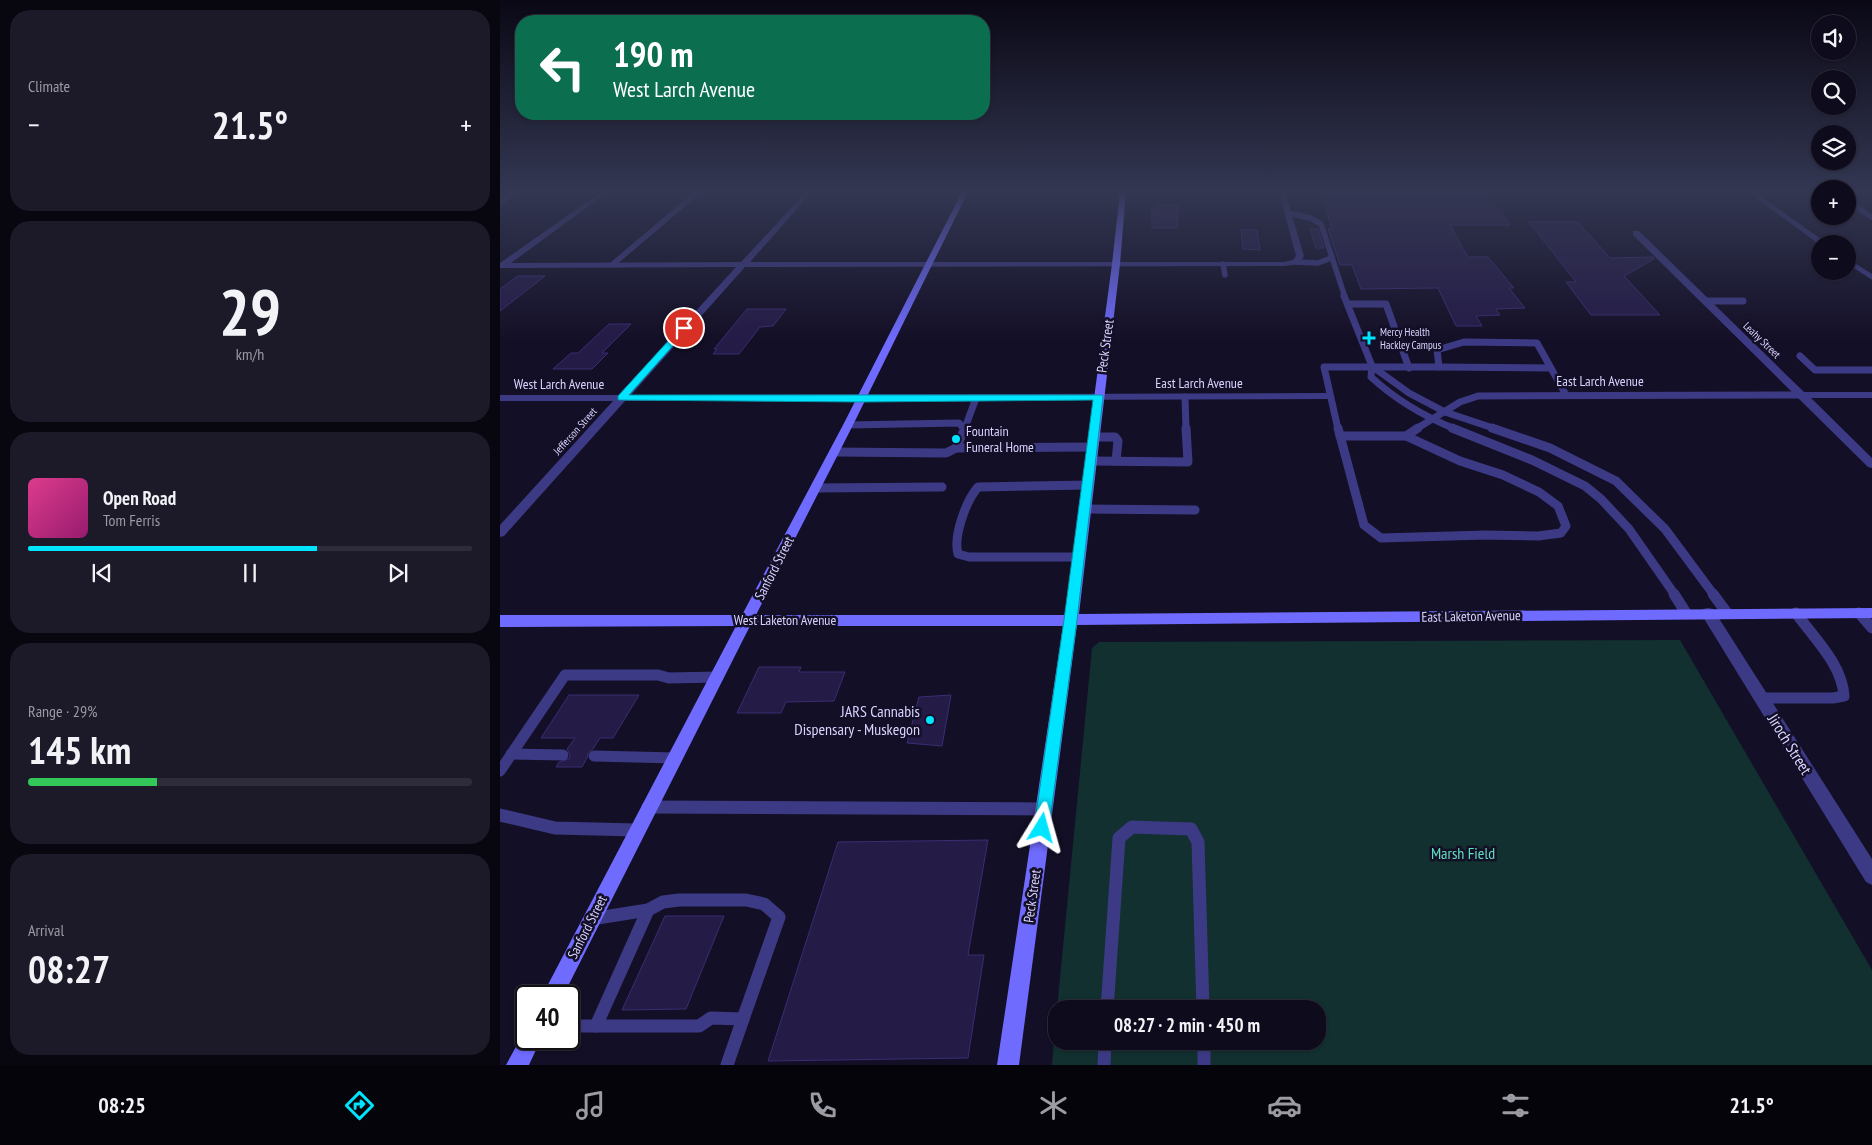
<!DOCTYPE html>
<html lang="en">
<head>
<meta charset="utf-8">
<style>
	:root { --surface:#0e0b1c; --page:#1c1929; --text:#f1f3f6; --muted:#9b9ba3; --line:#2e2b3b; --accent:#00e5ff }
	body { margin:0; font-family:"PT Sans Narrow",sans-serif; background:var(--page); color:var(--text); height:100vh; display:flex; flex-direction:column; font-size:19px; white-space:nowrap }
	* { box-sizing:border-box; margin:0 }
	p { font-size:16px; color:var(--muted) }
	.icon { flex:none; width:28px; height:28px; fill:none; stroke:currentColor; stroke-width:2; stroke-linecap:round; stroke-linejoin:round }
	.map { position:relative; flex:1; overflow:hidden }
	.side { display:flex; flex-direction:column; gap:10px; padding:10px; background:#08060f; width:500px }
	.side>* { flex:none }
	.top-card { position:absolute; left:15px; top:15px; width:475px; height:105px; border-radius:20px; box-shadow:0 1px 4px #0004,0 0 0 1px var(--line); background:#0b6e4f; color:#fff; overflow:hidden }
	.fabs { position:absolute; left:1311px; top:15px; display:grid; gap:10px }
	.fabs a { display:grid; place-items:center; width:45px; height:45px; border-radius:50%; background:var(--surface); box-shadow:0 1px 4px #0004,0 0 0 1px var(--line); font-size:25px }
	.speed { position:absolute; left:15px; top:985px; display:flex; gap:10px; font-size:25px; font-weight:700; text-align:center }
	.speed>* { display:grid; place-content:center; width:65px; height:65px; border-radius:50%; background:var(--surface); box-shadow:0 1px 4px #0004,0 0 0 1px var(--line); line-height:1 }
	.speed .limit { border:2px solid #111; border-radius:8px; background:#fff; color:#111 }
	.pin { position:absolute; display:grid; place-items:center; width:42px; height:42px; color:#fff; margin:-21px; border:2px solid #fff; border-radius:50%; box-shadow:0 1px 5px #0007 }
	.me { position:absolute; width:55px; margin:-28px; rotate:8deg; stroke-linejoin:round; filter:drop-shadow(0 0 4px #0008) }
	.turn { display:flex; align-items:center; gap:18px; height:105px; padding:0 15px; font-size:22px }
	.turn .icon { width:65px; height:65px; stroke-width:2.5 }
	.turn b { display:block; font-size:35px; line-height:42px }
	.big { font-size:38px; font-weight:700; line-height:1.1 }
	.side .card { flex:1; display:flex; flex-direction:column; justify-content:center; gap:8px; min-width:0; padding:0 18px; border-radius:20px; background:var(--page) }
	.side .dial { align-items:center; gap:0 }
	.dial b { font-size:65px; line-height:1 }
	.song { display:flex; align-items:center; gap:15px }
	.cover { width:60px; height:60px; border-radius:8px; background:linear-gradient(135deg,hsl(330 70% 55%),hsl(320 70% 35%)) }
	.played { height:5px; border-radius:2px; background:linear-gradient(90deg,var(--accent) 65%,var(--line) 65%) }
	.keys { display:flex; justify-content:space-around; direction:ltr }
	.heat { display:flex; justify-content:space-between; align-items:center; font-size:28px; direction:ltr }
	.charge { height:8px; border-radius:4px; background:linear-gradient(90deg,#34c759 29%,var(--line) 0) }
	.trip { position:absolute; left:548px; top:1000px; width:278px; height:50px; border-radius:20px; background:var(--surface); box-shadow:0 1px 4px #0004,0 0 0 1px var(--line); font-weight:700; line-height:50px; text-align:center }
	.menu { display:flex; height:80px; justify-content:space-around; align-items:center; background:#06040b; color:var(--muted) }
	.menu .icon { width:35px; height:35px }
	.menu .active { color:var(--accent) }
	.menu b { font-size:22px; color:var(--text) }
	main { display:flex; flex:1; min-height:0 }
	.map>svg:first-child { display:block }
	.green { fill:#12302f }
	.building { fill:#241b47; stroke:#3b2d73 }
	.lines { fill:none; stroke-linecap:round; stroke-linejoin:round }
	.lane-far4 { stroke:#3d3a85; stroke-width:5.5 }
	.lane-far3 { stroke:#3d3a85; stroke-width:7 }
	.lane-far2 { stroke:#3d3a85; stroke-width:9 }
	.lane-far1 { stroke:#3d3a85; stroke-width:11 }
	.lane { stroke:#3d3a85; stroke-width:13 }
	.street { fill:#3d3a85; fill-rule:evenodd }
	.secondary { fill:#6f6bff; fill-rule:evenodd }
	.route { fill:#00e5ff; stroke:#0095a6 }
	.poi-dot { fill:#00e5ff; stroke:#130f26; stroke-width:2 }
	.labels { text-anchor:middle; dominant-baseline:central; stroke-width:5; stroke-linejoin:round; paint-order:stroke }
	.far-poi-label { font-size:11px; fill:#d9d4ff; stroke:#130f26; text-anchor:start }
	.far-street-label { font-size:11px; fill:#d9d4ff; stroke:#130f26 }
	.street-label { font-size:14px; fill:#d9d4ff; stroke:#130f26 }
	.poi-label { font-size:14px; fill:#d9d4ff; stroke:#130f26; text-anchor:start }
	.near-poi-label { font-size:16px; fill:#d9d4ff; stroke:#130f26; text-anchor:end }
	.near-street-label { font-size:16px; fill:#d9d4ff; stroke:#130f26 }
	.near-park-label { font-size:16px; fill:#5fe0c0; stroke:#130f26 }
</style>
</head>
<body>
<main>
<section class="side">
<div class="card"><p>Climate</p>
<div class="heat"><a>−</a><b class="big">21.5°</b><a>+</a></div>
</div>
<div class="card dial"><b>29</b><p>km/h</p></div>
<div class="card">
<div class="song"><i class="cover"></i><div><b>Open Road</b><p>Tom Ferris</p></div></div>
<div class="played"></div>
<div class="keys"><svg class="icon" aria-label="previous" viewBox="0 0 24 24"><path d="M18 5L8 12l10 7zM5 5v14"/></svg><svg class="icon" aria-label="pause" viewBox="0 0 24 24"><path d="M8 5v14M16 5v14"/></svg><svg class="icon" aria-label="next" viewBox="0 0 24 24"><path d="M6 5l10 7-10 7zM19 5v14"/></svg></div>
</div>
<div class="card"><p>Range · 29%</p><b class="big">145 km</b><div class="charge"></div></div>
<div class="card"><p>Arrival</p><b class="big">08:27</b></div>
</section>
<div class="map">
<svg width="1372" height="1065" viewBox="0 0 1372 1065">
	<rect width="100%" height="100%" fill="#130f26"/>
	<!-- green -->
	<path class="green" d="M 1180,640 L 1372,970 L 1372,1065 L 552,1065 L 556,1017 L 556,1041 L 816,1041 L 816,1009 L 557,1009 L 592,648 L 599,642 Z"/>
	<!-- building -->
	<g class="building">
		<path d="M 821,192 L 985,192 L 1010,225 L 950,225 L 968,257 L 988,257 L 1014,288 L 1009,288 L 1025,308 L 996,309 L 1000,315 L 976,316 L 982,326 L 956,326 L 938,288 L 861,289 L 852,265 L 840,265 L 828,229 L 832,229 Z"/>
		<path d="M 656,205 L 678,205 L 677,228 L 652,228 L 652,208 L 656,208 Z"/>
		<path d="M 1029,222 L 1078,222 L 1110,258 L 1153,257 L 1154,259 L 1124,276 L 1160,315 L 1091,315 L 1066,282 L 1076,282 Z"/>
		<path d="M 810,229 L 818,229 L 824,248 L 816,248 Z"/>
		<path d="M 741,230 L 757,230 L 760,250 L 743,249 Z"/>
		<path d="M 18,276 L 45,276 L 0,311 L 0,289 Z"/>
		<path d="M 247,309 L 286,309 L 273,326 L 260,327 L 239,354 L 213,354 L 217,349 L 214,349 Z"/>
		<path d="M 109,324 L 131,324 L 102,353 L 108,353 L 92,369 L 53,369 L 71,353 L 78,353 Z"/>
		<path d="M 259,667 L 301,667 L 299,672 L 345,672 L 334,701 L 286,702 L 281,713 L 237,713 Z"/>
		<path d="M 69,695 L 139,695 L 113,738 L 100,738 L 93,749 L 88,753 L 87,758 L 82,767 L 56,767 L 59,762 L 69,759 L 70,755 L 67,749 L 75,738 L 41,738 Z"/>
		<path d="M 451,695 L 442,746 L 407,743 L 419,697 Z"/>
		<path d="M 488,840 L 468,955 L 484,955 L 468,1058 L 268,1061 L 338,842 Z"/>
		<path d="M 165,916 L 224,916 L 186,1009 L 122,1010 Z"/>
	</g>
	<g class="lines">
		<!-- lane-far4 -->
		<g class="lane-far4">
			<path d="M 1348,201 L 1372,217"/>
			<path d="M 0,202 L 16,192"/>
			<path d="M 788,213 L 810,218 L 821,224 L 845,297"/>
			<path d="M 796,262 L 818,263 L 831,258"/>
			<path d="M 113,264 L 198,192"/>
			<path d="M 723,264 L 725,275"/>
		</g>
		<!-- lane-far3 -->
		<g class="lane-far3">
			<path d="M 844,296 L 872,366 L 871,377 C 896,400 923,416 955,429"/>
			<path d="M 1206,301 L 1243,301"/>
			<path d="M 848,304 L 886,304 L 909,368"/>
			<path d="M 1300,356 L 1315,370 L 1372,370"/>
			<path d="M 873,367 L 909,393 L 945,412 L 996,429"/>
			<path d="M 939,367 L 1050,368"/>
			<path d="M 685,397 L 686,429"/>
			<path d="M 348,425 L 459,423 L 464,429"/>
			<path d="M 465,428 L 476,398"/>
			<path d="M 838,429 L 824,367 L 939,367 L 937,350 L 964,342 L 1037,343 L 1066,395"/>
			<path d="M 916,429 L 960,402 L 978,396 L 1302,395"/>
		</g>
		<!-- lane-far2 -->
		<g class="lane-far2">
			<path d="M 838,428 L 864,525 L 881,538 L 986,535 L 1038,536 L 1061,533 L 1066,526 L 1058,506 L 1039,492 L 1003,475 L 960,461 L 906,436"/>
			<path d="M 952,428 L 1032,460 L 1085,486 L 1101,499 L 1129,529 L 1175,595"/>
			<path d="M 992,428 L 1050,448 L 1116,481 L 1165,529 L 1214,595"/>
			<path d="M 840,436 L 906,436 L 918,428"/>
			<path d="M 594,437 L 615,437 L 618,441 L 616,461"/>
			<path d="M 456,448 L 593,447"/>
			<path d="M 334,452 L 446,453 L 456,448 L 465,428"/>
			<path d="M 591,461 L 688,462 L 686,428"/>
			<path d="M 315,488 L 442,487"/>
			<path d="M 585,509 L 695,510"/>
			<path d="M 579,557 L 469,557 L 458,554 C 453,536 466,501 478,487 L 588,485"/>
		</g>
		<!-- lane-far1 -->
		<g class="lane-far1">
			<path d="M 1174,594 L 1186,613"/>
			<path d="M 1213,594 L 1227,613"/>
			<path d="M 1359,613 L 1372,628"/>
			<path d="M 1261,698 L 1333,698 L 1344,696 C 1342,664 1314,638 1296,613"/>
			<path d="M 11,754 L 63,755"/>
			<path d="M 94,756 L 175,758"/>
			<path d="M 0,771 L 65,675 L 158,675 L 169,678 L 218,677"/>
		</g>
		<!-- lane -->
		<g class="lane">
			<path d="M 148,807 L 544,809"/>
			<path d="M 0,815 L 55,828 L 136,830"/>
			<path d="M 607,1009 L 619,838 L 632,827 L 691,829 L 698,842 L 703,1009"/>
			<path d="M 69,1026 L 199,1026 L 211,1018 L 243,1019 L 279,917 L 264,904 L 246,900 L 179,900 L 163,902 L 148,910 L 91,919"/>
			<path d="M 96,1026 L 148,910"/>
			<path d="M 704,1041 L 704,1065"/>
			<path d="M 227,1065 L 243,1019"/>
			<path d="M 604,1065 L 605,1041"/>
		</g>
		<!-- street -->
		<g class="street">
			<path d="M 101,192 L 108,192 L 11,263 L 241,262 L 306,192 L 312,192 L 250,262 L 784,262 L 793,260 L 796,256 L 779,192 L 785,192 L 804,256 L 799,264 L 784,266 L 245,267 L 131,395 L 829,393 L 834,396 L 829,399 L 125,401 L 4,536 L 0,537 L 0,525 L 113,401 L 0,401 L 0,395 L 119,395 L 236,267 L 0,268 L 0,263 Z"/>
			<path d="M 1248,192 L 1255,192 L 1328,244 L 1320,245 Z"/>
			<path d="M 1133,231 L 1139,231 L 1304,392 L 1372,392 L 1372,398 L 1311,398 L 1372,458 L 1372,468 L 1368,467 L 1133,235 Z"/>
			<path d="M 1348,259 L 1372,274 L 1372,280 L 1348,264 Z"/>
			<path d="M 1208,608 L 1213,609 L 1372,859 L 1372,885 L 1366,882 L 1203,617 L 1201,613 L 1203,609 Z"/>
		</g>
		<!-- secondary -->
		<g class="secondary">
			<path d="M 462,192 L 468,192 L 352,427 L 256,615 L 565,615 L 612,264 L 620,192 L 626,192 L 620,264 L 579,614 L 1372,608 L 1372,618 L 577,625 L 519,1065 L 497,1065 L 563,626 L 250,626 L 63,996 L 42,996 L 236,626 L 0,627 L 0,615 L 242,615 L 342,427 Z"/>
			<path d="M 26,1031 L 26,1039 L 41,1039 L 29,1065 L 6,1065 L 24,1032 Z"/>
		</g>
	</g>
	<!-- sky -->
	<linearGradient id="sky" x2="0" y2="1"><stop stop-color="#0a0815"/><stop offset="0.56" stop-color="#333752"/><stop offset="1" stop-color="#333752" stop-opacity="0"/></linearGradient>
	<rect width="1372" height="341" fill="url(#sky)"/>
	<!-- route -->
	<path class="route" d="M 184,326 L 187,327 L 187,330 L 129,395 L 602,395 L 603,397 L 577,620 L 549,828 L 547,834 L 542,836 L 536,834 L 534,828 L 564,620 L 593,400 L 361,402 L 118,400 L 118,396 L 181,327 Z"/>
	<!-- markers -->
	<g class="poi-dot">
		<path d="M866.5 330.5h5v5h5v5h-5v5h-5v-5h-5v-5h5z"/>
		<circle cx="456" cy="439" r="5"/>
		<circle cx="430" cy="720" r="5"/>
	</g>
	<g class="labels">
		<!-- far-poi labels -->
		<g class="far-poi-label">
			<text x="880" y="332">Mercy Health<tspan x="880" dy="13">Hackley Campus</tspan></text>
		</g>
		<!-- far-street labels -->
		<g class="far-street-label">
			<text transform="translate(1262 340) rotate(44)">Leahy Street</text>
			<text transform="translate(75 431) rotate(-48)">Jefferson Street</text>
		</g>
		<!-- street labels -->
		<g class="street-label">
			<text transform="translate(605 346) rotate(-82)">Peck Street</text>
			<text x="1100" y="381">East Larch Avenue</text>
			<text x="699" y="383">East Larch Avenue</text>
			<text x="59" y="384">West Larch Avenue</text>
			<text transform="translate(274 568) rotate(-63)">Sanford Street</text>
			<text transform="translate(971 616) rotate(-1)">East Laketon Avenue</text>
			<text x="285" y="620">West Laketon Avenue</text>
			<text transform="translate(532 896) rotate(-82)">Peck Street</text>
			<text transform="translate(87 927) rotate(-63)">Sanford Street</text>
		</g>
		<!-- poi labels -->
		<g class="poi-label">
			<text x="466" y="431">Fountain<tspan x="466" dy="16">Funeral Home</tspan></text>
		</g>
		<!-- near-poi labels -->
		<g class="near-poi-label">
			<text x="420" y="711">JARS Cannabis<tspan x="420" dy="18">Dispensary - Muskegon</tspan></text>
		</g>
		<!-- near-street labels -->
		<g class="near-street-label">
			<text transform="translate(1290 744) rotate(58)">Jiroch Street</text>
		</g>
		<!-- near-park labels -->
		<g class="near-park-label">
			<text x="963" y="853">Marsh Field</text>
		</g>
	</g>
</svg>
<div class="fabs">
<a><svg class="icon" aria-label="sound" viewBox="0 0 24 24"><path d="M4 9h4l5-4v14l-5-4H4zM17 9q2 3 0 6"/></svg></a>
<a><svg class="icon" aria-label="search" viewBox="0 0 24 24"><circle cx="10" cy="10" r="6"/><path d="M15 15l6 6"/></svg></a>
<a><svg class="icon" aria-label="layers" viewBox="0 0 24 24"><path d="M12 4l9 5-9 5-9-5zM3 14l9 5 9-5"/></svg></a>
<a>+</a>
<a>−</a>
</div>
<div class="speed"><div class="limit">40</div></div>
<div class="pin" style="left:184px;top:328px;background:#d93025"><svg class="icon" aria-label="arrive" viewBox="0 0 24 24"><path d="M6 21V4h12l-3 4 3 4H6"/></svg></div>
<svg class="me" style="left:542px;top:828px" viewBox="-20 -20 40 40"><path d="M0-17L14 15 0 8-14 15z" fill="#00e5ff" stroke="#fff" stroke-width="4"/></svg>
<div class="trip">08:27 · 2 min · 450 m</div>
<div class="top-card">
<div class="turn"><svg class="icon" aria-label="left" viewBox="0 0 24 24"><path d="M17 20v-9H6M10 6l-5 5 5 5"/></svg><div><b>190 m</b>West Larch Avenue</div></div>
</div>
</div>
</main>
<nav class="menu">
<b>08:25</b>
<svg class="icon active" aria-label="directions" viewBox="0 0 24 24"><path d="M12 3l9 9-9 9-9-9zM9 14v-3h6M13 9l2 2-2 2"/></svg>
<svg class="icon" aria-label="music" viewBox="0 0 24 24"><path d="M9 18V5l10-2v13"/><circle cx="6" cy="18" r="3"/><circle cx="16" cy="16" r="3"/></svg>
<svg class="icon" aria-label="phone" viewBox="0 0 24 24"><path d="M5 4h4l2 5-3 2q2 4 5 5l2-3 5 2v4C11 20 4 13 5 4z"/></svg>
<svg class="icon" aria-label="climate" viewBox="0 0 24 24"><path d="M12 3v18M4 7l16 10M4 17L20 7"/></svg>
<svg class="icon" aria-label="car" viewBox="0 0 24 24"><path d="M5 17H2v-5l4-1 3-4h7l3 4 3 1v5h-3M9 17h6M6 11h13"/><circle cx="7" cy="17" r="2"/><circle cx="17" cy="17" r="2"/></svg>
<svg class="icon" aria-label="filters" viewBox="0 0 24 24"><path d="M4 7h16M4 17h16"/><circle cx="9" cy="7" r="2"/><circle cx="15" cy="17" r="2"/></svg>
<b>21.5°</b>
</nav>
</body>
</html>
